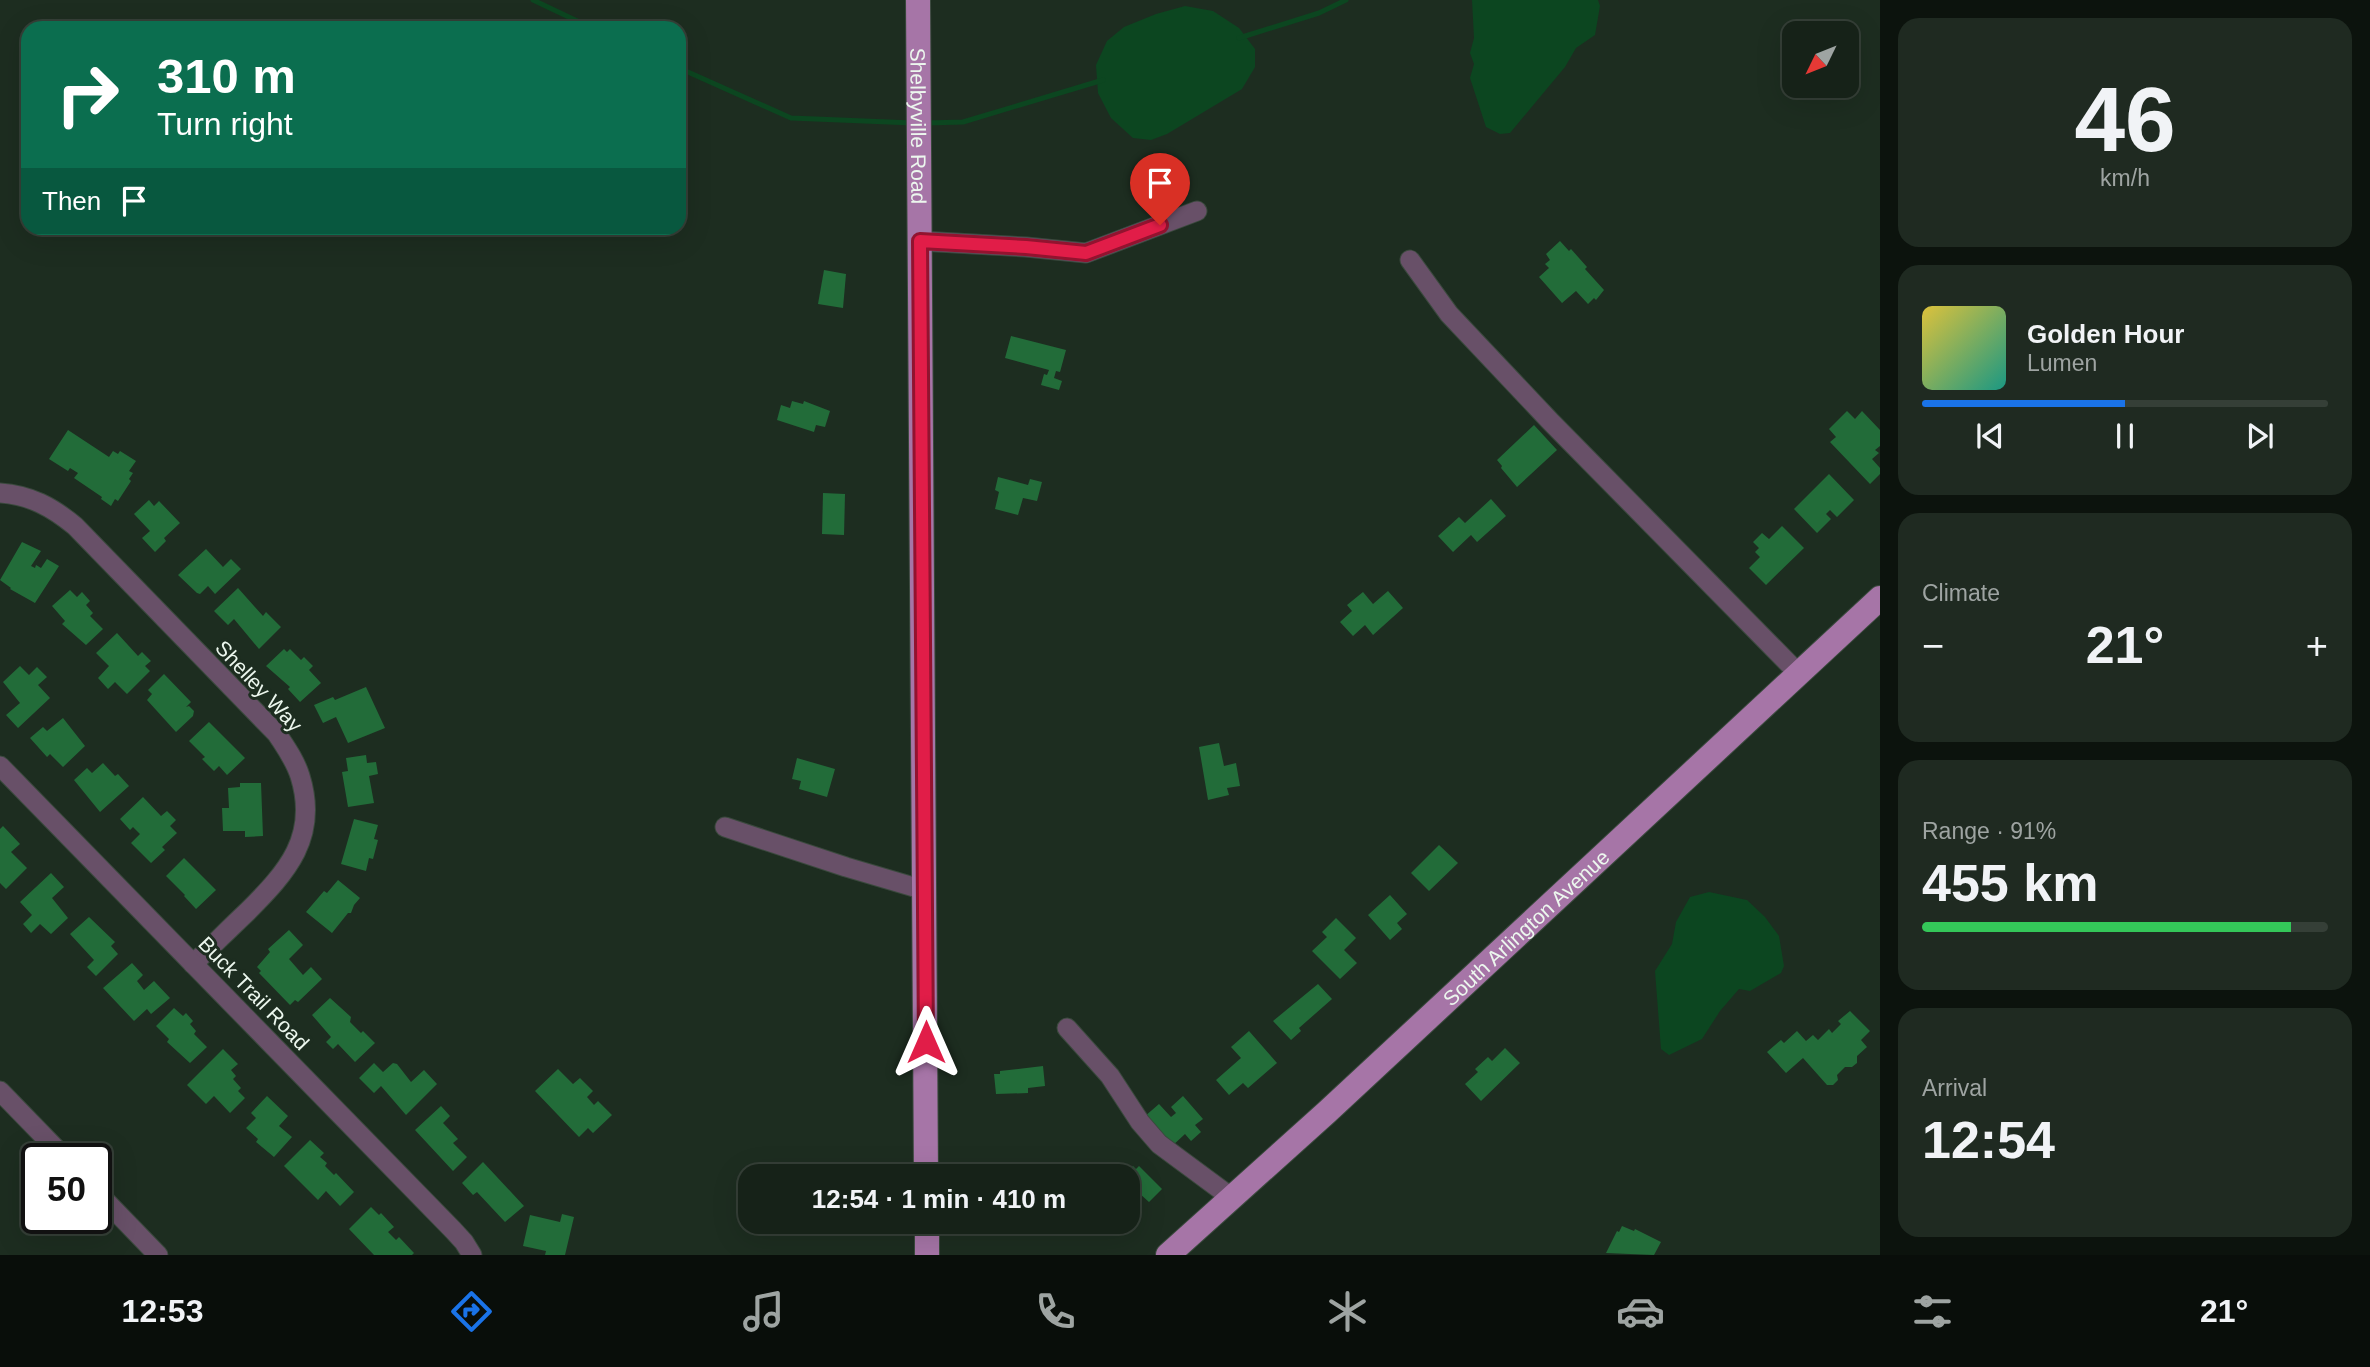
<!DOCTYPE html>
<html lang="en">
<head>
<meta charset="utf-8">
<style>
	:root { --surface:#162218; --page:#1f2a21; --text:#f1f3f6; --muted:#9ea4a2; --line:#353f37; --accent:#1a73e8 }
	body { margin:0; font-family:Helvetica,sans-serif; background:var(--page); color:var(--text); height:100vh; display:flex; flex-direction:column; font-size:26px; white-space:nowrap }
	* { box-sizing:border-box; margin:0 }
	p { font-size:23px; color:var(--muted) }
	.icon { flex:none; width:38px; height:38px; fill:none; stroke:currentColor; stroke-width:2; stroke-linecap:round; stroke-linejoin:round }
	.map { position:relative; flex:1; overflow:hidden }
	.side { display:flex; flex-direction:column; gap:18px; padding:18px; background:#0c130d; width:490px }
	.side>* { flex:none }
	.top-card { position:absolute; left:21px; top:21px; width:665px; height:214px; border-radius:21px; box-shadow:0 7px 28px #0002,0 0 0 2px var(--line); background:#0b6e4f; color:#fff; overflow:hidden }
	.needle { width:46px; rotate:227deg }
	.buttons { position:absolute; left:1782px; top:21px; display:grid; gap:14px }
	.buttons a { display:grid; place-items:center; width:77px; height:77px; border-radius:14px; background:var(--surface); box-shadow:0 7px 28px #0002,0 0 0 2px var(--line); font-size:35px }
	.speed { position:absolute; left:21px; top:1143px; display:flex; gap:14px; font-size:35px; font-weight:700; text-align:center }
	.speed>* { display:grid; place-content:center; width:91px; height:91px; border-radius:50%; background:var(--surface); box-shadow:0 7px 28px #0002,0 0 0 2px var(--line); line-height:1 }
	.speed .limit { border:4px solid #111; border-radius:10px; background:#fff; color:#111 }
	.pin { position:absolute; display:grid; place-items:center; width:60px; height:60px; color:#fff; margin:-72px -30px; border-radius:50% 50% 50% 0; rotate:-45deg; box-shadow:0 0 7px #0007 }
	.pin .icon { rotate:45deg }
	.me { position:absolute; width:77px; margin:-38px; rotate:0deg; stroke-linejoin:round; filter:drop-shadow(0 0 5px #0008) }
	.turn { display:flex; align-items:center; gap:24px; height:147px; padding:0 21px; font-size:32px }
	.turn .icon { width:91px; height:91px; stroke-width:2.5 }
	.turn b { display:block; font-size:49px; line-height:60px }
	.then { display:flex; align-items:center; height:66px; padding:0 21px; background:#0003; gap:14px; font-size:26px }
	.big { font-size:52px; font-weight:700; line-height:1.1 }
	.side .tile { flex:1; display:flex; flex-direction:column; justify-content:center; gap:10px; min-width:0; padding:0 24px; border-radius:21px; background:var(--page) }
	.side .dial { align-items:center; gap:0 }
	.dial b { font-size:91px; line-height:1 }
	.song { display:flex; align-items:center; gap:21px }
	.cover { width:84px; height:84px; border-radius:10px; background:linear-gradient(135deg,hsl(50 70% 55%),hsl(170 70% 35%)) }
	.played { height:7px; border-radius:4px; background:linear-gradient(90deg,var(--accent) 50%,var(--line) 50%) }
	.keys { display:flex; justify-content:space-around; direction:ltr }
	.heat { display:flex; justify-content:space-between; align-items:center; font-size:38px; direction:ltr }
	.charge { height:10px; border-radius:5px; background:linear-gradient(90deg,#34c759 91%,var(--line) 0) }
	.trip { position:absolute; left:738px; top:1164px; width:402px; height:70px; border-radius:21px; background:var(--surface); box-shadow:0 7px 28px #0002,0 0 0 2px var(--line); font-weight:700; line-height:70px; text-align:center }
	.dock { display:flex; height:112px; justify-content:space-around; align-items:center; background:#090e0a; color:var(--muted) }
	.dock .icon { width:49px; height:49px }
	.dock .selected { color:var(--accent) }
	.dock b { font-size:32px; color:var(--text) }
	main { display:flex; flex:1; min-height:0 }
	.map>svg:first-child { display:block }
	.water { fill:#0c4620 }
	.lines { fill:none; stroke-linecap:round; stroke-linejoin:round }
	.stream { stroke:#0c4620; stroke-width:5 }
	.building { fill:#226c39 }
	.minor-casing { stroke:#3a493d; stroke-width:21 }
	.major-casing { stroke:#3a493d; stroke-width:26 }
	.minor { stroke:#685068; stroke-width:19 }
	.major { stroke:#a675a7; stroke-width:24 }
	.route-casing { stroke:#92132f; stroke-width:18 }
	.route { stroke:#e11d48; stroke-width:12 }
	.labels { text-anchor:middle; dominant-baseline:central; stroke-width:6; stroke-linejoin:round; paint-order:stroke }
	.street-label { font-size:21px; fill:#ecf7ee; stroke:#1d2d20 }
</style>
</head>
<body>
<main>
<div class="map">
<svg width="1880" height="1255" viewBox="0 0 1880 1255">
	<rect width="100%" height="100%" fill="#1d2d20"/>
	<!-- water -->
	<g class="water">
		<path d="M 1472,0 L 1598,0 L 1600,6 L 1595,35 L 1576,48 L 1565,67 L 1510,133 L 1500,134 L 1486,127 L 1470,78 L 1474,64 L 1470,53 L 1474,38 Z"/>
		<path d="M 1185,6 L 1213,11 L 1239,28 L 1255,49 L 1255,67 L 1242,89 L 1167,134 L 1151,140 L 1133,138 L 1111,118 L 1098,93 L 1096,65 L 1107,41 L 1124,27 L 1156,14 Z"/>
		<path d="M 1709,892 L 1747,900 L 1765,917 L 1779,936 L 1784,966 L 1781,973 L 1750,991 L 1739,989 L 1720,1011 L 1702,1039 L 1669,1055 L 1661,1049 L 1655,971 L 1672,944 L 1676,922 L 1690,897 Z"/>
	</g>
	<g class="lines">
		<!-- stream -->
		<g class="stream">
			<path d="M 533,0 L 592,28"/>
			<path d="M 1239,38 L 1319,13 L 1346,0"/>
			<path d="M 679,68 L 791,118 L 913,123"/>
			<path d="M 927,123 L 963,122 L 1103,80"/>
		</g>
	</g>
	<!-- building -->
	<g class="building">
		<path d="M 1560,241 L 1569,251 L 1571,249 L 1587,267 L 1585,269 L 1604,290 L 1596,300 L 1594,298 L 1588,304 L 1576,291 L 1562,303 L 1539,277 L 1549,268 L 1545,264 L 1550,260 L 1546,254 Z"/>
		<path d="M 824,270 L 846,274 L 843,308 L 818,304 Z"/>
		<path d="M 1011,336 L 1066,350 L 1060,372 L 1056,371 L 1054,378 L 1062,381 L 1059,390 L 1041,385 L 1044,374 L 1047,375 L 1049,370 L 1005,358 Z"/>
		<path d="M 792,401 L 803,404 L 804,401 L 830,411 L 825,427 L 816,425 L 814,432 L 777,420 L 781,405 L 790,408 Z"/>
		<path d="M 1847,411 L 1855,419 L 1862,411 L 1880,430 L 1880,446 L 1875,450 L 1879,453 L 1872,459 L 1880,468 L 1880,474 L 1870,484 L 1830,442 L 1836,437 L 1829,429 Z"/>
		<path d="M 1534,425 L 1557,450 L 1517,487 L 1501,468 L 1502,466 L 1497,460 Z"/>
		<path d="M 68,430 L 109,457 L 113,451 L 118,454 L 120,451 L 136,461 L 129,471 L 133,473 L 129,479 L 131,481 L 118,501 L 115,499 L 111,506 L 101,499 L 102,497 L 74,478 L 78,473 L 70,468 L 68,471 L 49,459 Z"/>
		<path d="M 1829,474 L 1854,500 L 1837,517 L 1830,510 L 1826,514 L 1831,519 L 1817,533 L 1794,509 Z"/>
		<path d="M 998,477 L 1028,485 L 1030,479 L 1042,482 L 1037,501 L 1023,498 L 1018,515 L 995,509 L 999,492 L 995,490 Z"/>
		<path d="M 823,493 L 845,494 L 844,535 L 822,534 Z"/>
		<path d="M 1491,499 L 1506,516 L 1477,542 L 1471,535 L 1453,552 L 1438,536 L 1459,517 L 1465,523 Z"/>
		<path d="M 149,500 L 154,506 L 159,501 L 180,523 L 164,538 L 166,541 L 155,552 L 142,538 L 150,531 L 134,514 Z"/>
		<path d="M 1782,526 L 1804,548 L 1766,585 L 1749,568 L 1760,557 L 1755,552 L 1759,548 L 1753,542 L 1762,533 L 1769,539 Z"/>
		<path d="M 22,542 L 41,551 L 31,566 L 35,568 L 36,565 L 41,568 L 47,559 L 59,566 L 35,603 L 10,589 L 11,588 L 0,580 Z"/>
		<path d="M 206,549 L 223,567 L 231,559 L 241,569 L 215,594 L 208,586 L 200,594 L 197,593 L 178,575 Z"/>
		<path d="M 238,588 L 263,616 L 266,612 L 281,627 L 259,649 L 234,619 L 228,625 L 214,611 Z"/>
		<path d="M 70,590 L 77,597 L 82,592 L 90,601 L 86,605 L 93,613 L 90,616 L 103,629 L 86,645 L 62,624 L 65,621 L 52,606 Z"/>
		<path d="M 1388,591 L 1403,608 L 1373,635 L 1365,625 L 1353,636 L 1340,622 L 1352,611 L 1347,605 L 1363,592 L 1373,604 Z"/>
		<path d="M 117,633 L 138,656 L 142,652 L 151,661 L 145,666 L 150,671 L 127,694 L 115,682 L 108,689 L 98,678 L 109,666 L 96,653 Z"/>
		<path d="M 284,649 L 287,652 L 290,649 L 301,660 L 304,657 L 313,666 L 309,670 L 321,683 L 300,702 L 288,689 L 290,687 L 266,666 Z"/>
		<path d="M 20,666 L 29,675 L 37,667 L 47,677 L 38,685 L 50,698 L 18,728 L 6,715 L 20,703 L 3,682 Z"/>
		<path d="M 164,674 L 191,702 L 186,707 L 189,706 L 194,711 L 193,716 L 176,732 L 147,700 L 152,694 L 148,690 Z"/>
		<path d="M 366,687 L 385,728 L 348,743 L 336,717 L 323,723 L 314,705 L 333,697 L 335,700 Z"/>
		<path d="M 63,718 L 85,746 L 63,767 L 50,754 L 47,757 L 30,738 L 43,727 L 47,731 Z"/>
		<path d="M 209,722 L 245,758 L 227,775 L 219,766 L 214,771 L 202,759 L 205,757 L 189,741 Z"/>
		<path d="M 1219,743 L 1224,766 L 1236,763 L 1240,786 L 1227,788 L 1229,795 L 1208,800 L 1199,747 Z"/>
		<path d="M 366,755 L 367,763 L 376,762 L 378,774 L 369,776 L 374,803 L 348,807 L 342,772 L 348,771 L 346,758 Z"/>
		<path d="M 797,758 L 835,769 L 827,797 L 799,789 L 801,781 L 792,779 Z"/>
		<path d="M 103,763 L 115,776 L 118,774 L 129,786 L 100,812 L 74,780 L 87,768 L 92,773 Z"/>
		<path d="M 240,783 L 261,783 L 263,836 L 245,837 L 245,831 L 223,831 L 222,808 L 229,808 L 228,788 L 240,787 Z"/>
		<path d="M 143,797 L 161,816 L 167,811 L 176,820 L 170,826 L 177,833 L 162,847 L 165,850 L 151,863 L 131,843 L 140,834 L 133,827 L 130,830 L 120,819 Z"/>
		<path d="M 354,819 L 378,825 L 374,839 L 378,840 L 373,859 L 369,858 L 366,871 L 341,864 Z"/>
		<path d="M 3,826 L 20,844 L 11,852 L 27,868 L 6,889 L 0,883 L 0,829 Z"/>
		<path d="M 1439,845 L 1458,863 L 1429,891 L 1411,873 Z"/>
		<path d="M 184,858 L 216,890 L 196,909 L 184,896 L 185,895 L 166,876 Z"/>
		<path d="M 51,873 L 64,887 L 52,898 L 68,918 L 51,934 L 40,924 L 31,933 L 23,924 L 32,915 L 20,902 Z"/>
		<path d="M 338,880 L 360,898 L 354,905 L 351,913 L 348,913 L 332,933 L 306,912 L 324,891 L 327,893 Z"/>
		<path d="M 1390,895 L 1407,914 L 1397,923 L 1402,929 L 1390,940 L 1368,915 Z"/>
		<path d="M 89,917 L 115,942 L 111,946 L 118,954 L 96,976 L 87,967 L 94,960 L 70,934 Z"/>
		<path d="M 1336,918 L 1356,938 L 1344,950 L 1357,963 L 1340,979 L 1312,951 L 1327,937 L 1322,932 Z"/>
		<path d="M 289,930 L 303,945 L 289,959 L 303,975 L 311,967 L 322,979 L 298,1002 L 295,1000 L 290,1005 L 259,973 L 261,971 L 257,967 L 270,952 L 268,949 Z"/>
		<path d="M 132,963 L 143,975 L 137,981 L 144,990 L 154,981 L 170,998 L 151,1014 L 147,1009 L 134,1021 L 103,988 Z"/>
		<path d="M 1318,984 L 1332,999 L 1299,1028 L 1301,1031 L 1291,1040 L 1273,1021 Z"/>
		<path d="M 330,998 L 351,1017 L 350,1022 L 361,1033 L 363,1031 L 375,1043 L 355,1062 L 338,1044 L 333,1049 L 326,1042 L 331,1037 L 312,1015 Z"/>
		<path d="M 174,1008 L 183,1016 L 186,1013 L 193,1021 L 190,1024 L 196,1031 L 194,1034 L 207,1047 L 190,1063 L 167,1042 L 169,1039 L 156,1026 Z"/>
		<path d="M 1850,1011 L 1870,1031 L 1861,1040 L 1867,1047 L 1857,1056 L 1857,1063 L 1852,1067 L 1845,1067 L 1837,1075 L 1838,1080 L 1833,1085 L 1827,1085 L 1803,1058 L 1786,1073 L 1767,1052 L 1781,1040 L 1784,1043 L 1797,1031 L 1806,1041 L 1813,1035 L 1818,1040 L 1829,1029 L 1832,1033 L 1841,1024 L 1838,1021 Z"/>
		<path d="M 1249,1031 L 1277,1063 L 1248,1088 L 1243,1083 L 1229,1095 L 1216,1080 L 1241,1058 L 1231,1047 Z"/>
		<path d="M 1505,1048 L 1520,1063 L 1481,1101 L 1465,1084 L 1478,1072 L 1475,1069 L 1488,1057 L 1492,1061 Z"/>
		<path d="M 223,1049 L 238,1064 L 231,1070 L 236,1076 L 233,1079 L 241,1088 L 238,1091 L 245,1098 L 230,1113 L 214,1096 L 206,1104 L 187,1085 Z"/>
		<path d="M 374,1063 L 383,1072 L 393,1063 L 397,1064 L 411,1082 L 424,1070 L 437,1084 L 406,1115 L 381,1086 L 374,1093 L 359,1078 Z"/>
		<path d="M 1043,1066 L 1045,1086 L 1028,1088 L 1028,1093 L 996,1094 L 994,1074 L 1000,1074 L 1000,1071 Z"/>
		<path d="M 558,1069 L 573,1084 L 580,1078 L 593,1091 L 587,1097 L 594,1105 L 598,1101 L 612,1115 L 593,1133 L 588,1128 L 579,1137 L 535,1091 Z"/>
		<path d="M 267,1096 L 288,1116 L 279,1126 L 292,1137 L 274,1157 L 256,1142 L 258,1139 L 246,1128 L 256,1118 L 251,1113 Z"/>
		<path d="M 1183,1096 L 1203,1119 L 1195,1125 L 1201,1132 L 1191,1141 L 1185,1134 L 1171,1147 L 1144,1117 L 1159,1104 L 1171,1117 L 1176,1113 L 1171,1107 Z"/>
		<path d="M 441,1106 L 450,1116 L 443,1123 L 458,1139 L 453,1143 L 467,1157 L 453,1171 L 415,1130 Z"/>
		<path d="M 310,1140 L 324,1153 L 320,1157 L 327,1163 L 325,1166 L 334,1175 L 336,1173 L 354,1192 L 340,1206 L 326,1191 L 318,1200 L 284,1166 Z"/>
		<path d="M 483,1162 L 524,1206 L 505,1222 L 477,1192 L 473,1195 L 462,1183 Z"/>
		<path d="M 1133,1166 L 1136,1169 L 1139,1166 L 1162,1189 L 1149,1202 L 1129,1184 L 1131,1174 L 1128,1171 Z"/>
		<path d="M 371,1207 L 379,1215 L 381,1213 L 394,1227 L 388,1232 L 396,1240 L 399,1237 L 414,1253 L 412,1255 L 374,1255 L 349,1229 Z"/>
		<path d="M 562,1214 L 574,1217 L 565,1255 L 545,1255 L 546,1251 L 523,1246 L 530,1215 L 560,1222 Z"/>
		<path d="M 1622,1226 L 1634,1231 L 1635,1229 L 1661,1242 L 1654,1255 L 1606,1253 L 1617,1231 L 1619,1232 Z"/>
	</g>
	<g class="lines">
		<defs>
			<g id="minor">
				<path d="M 920,241 L 1026,247 L 1086,253 L 1197,211"/>
				<path d="M 1410,260 L 1449,314 L 1550,421 L 1799,674"/>
				<path d="M 0,493 C 30,495 52,507 75,526 L 277,734 C 286,748 295,760 300,776 C 319,837 287,872 247,912 C 229,929 211,947 193,964"/>
				<path d="M 0,766 L 453,1230 L 464,1242 L 472,1255"/>
				<path d="M 725,827 L 846,867 L 924,890"/>
				<path d="M 1067,1028 L 1110,1076 L 1140,1122 L 1159,1144 L 1232,1198"/>
				<path d="M 0,1091 L 65,1158"/>
				<path d="M 96,1191 L 158,1255"/>
			</g>
			<g id="major">
				<path id="s1" d="M 918,0 L 926,1176"/>
				<path d="M 927,1255 L 927,1222"/>
				<path id="s2" d="M 1168,1255 L 1327,1112 L 1880,598"/>
			</g>
		</defs>
		<!-- minor casing -->
		<use href="#minor" class="minor-casing"/>
		<!-- major casing -->
		<use href="#major" class="major-casing"/>
		<!-- minor -->
		<use href="#minor" class="minor"/>
		<!-- major -->
		<use href="#major" class="major"/>
	</g>
	<g class="lines">
		<defs>
			<path id="route" d="M 926,1042 L 920,241 L 1026,247 L 1086,253 L 1160,225"/>
		</defs>
		<!-- route casing -->
		<use href="#route" class="route-casing"/>
		<!-- route -->
		<use href="#route" class="route"/>
	</g>
	<g class="labels">
		<!-- street labels -->
		<g class="street-label">
			<text stroke="none"><textPath href="#s1" startOffset="126">Shelbyville Road</textPath></text>
			<text transform="translate(259 686) rotate(47)">Shelley Way</text>
			<text stroke="none"><textPath href="#s2" startOffset="485">South Arlington Avenue</textPath></text>
			<text transform="translate(254 993) rotate(46)">Buck Trail Road</text>
		</g>
	</g>
</svg>
<div class="buttons">
<a><svg class="needle" viewBox="-14 -14 28 28"><path d="M0-13l5 13h-10z" fill="#e53935"/><path d="M0 13l5-13h-10z" fill="#9ea4a2"/></svg></a>
</div>
<div class="speed"><div class="limit">50</div></div>
<div class="pin" style="left:1160px;top:225px;background:#d93025"><svg class="icon" aria-label="arrive" viewBox="0 0 24 24"><path d="M6 21V4h12l-3 4 3 4H6"/></svg></div>
<svg class="me" style="left:926px;top:1042px" viewBox="-20 -20 40 40"><path d="M0-17L14 15 0 8-14 15z" fill="#e11d48" stroke="#fff" stroke-width="4"/></svg>
<div class="trip">12:54 · 1 min · 410 m</div>
<div class="top-card">
<div class="turn"><svg class="icon" aria-label="right" viewBox="0 0 24 24"><path d="M7 20v-9h11M14 6l5 5-5 5"/></svg><div><b>310 m</b>Turn right</div></div>
<div class="then">Then<svg class="icon" aria-label="arrive" viewBox="0 0 24 24"><path d="M6 21V4h12l-3 4 3 4H6"/></svg></div>
</div>
</div>
<section class="side">
<div class="tile dial"><b>46</b><p>km/h</p></div>
<div class="tile">
<div class="song"><i class="cover"></i><div><b>Golden Hour</b><p>Lumen</p></div></div>
<div class="played"></div>
<div class="keys"><svg class="icon" aria-label="previous" viewBox="0 0 24 24"><path d="M18 5L8 12l10 7zM5 5v14"/></svg><svg class="icon" aria-label="pause" viewBox="0 0 24 24"><path d="M8 5v14M16 5v14"/></svg><svg class="icon" aria-label="next" viewBox="0 0 24 24"><path d="M6 5l10 7-10 7zM19 5v14"/></svg></div>
</div>
<div class="tile"><p>Climate</p>
<div class="heat"><a>−</a><b class="big">21°</b><a>+</a></div>
</div>
<div class="tile"><p>Range · 91%</p><b class="big">455 km</b><div class="charge"></div></div>
<div class="tile"><p>Arrival</p><b class="big">12:54</b></div>
</section>
</main>
<nav class="dock">
<b>12:53</b>
<svg class="icon selected" aria-label="directions" viewBox="0 0 24 24"><path d="M12 3l9 9-9 9-9-9zM9 14v-3h6M13 9l2 2-2 2"/></svg>
<svg class="icon" aria-label="music" viewBox="0 0 24 24"><path d="M9 18V5l10-2v13"/><circle cx="6" cy="18" r="3"/><circle cx="16" cy="16" r="3"/></svg>
<svg class="icon" aria-label="phone" viewBox="0 0 24 24"><path d="M5 4h4l2 5-3 2q2 4 5 5l2-3 5 2v4C11 20 4 13 5 4z"/></svg>
<svg class="icon" aria-label="climate" viewBox="0 0 24 24"><path d="M12 3v18M4 7l16 10M4 17L20 7"/></svg>
<svg class="icon" aria-label="car" viewBox="0 0 24 24"><path d="M5 17H2v-5l4-1 3-4h7l3 4 3 1v5h-3M9 17h6M6 11h13"/><circle cx="7" cy="17" r="2"/><circle cx="17" cy="17" r="2"/></svg>
<svg class="icon" aria-label="filters" viewBox="0 0 24 24"><path d="M4 7h16M4 17h16"/><circle cx="9" cy="7" r="2"/><circle cx="15" cy="17" r="2"/></svg>
<b>21°</b>
</nav>
</body>
</html>
